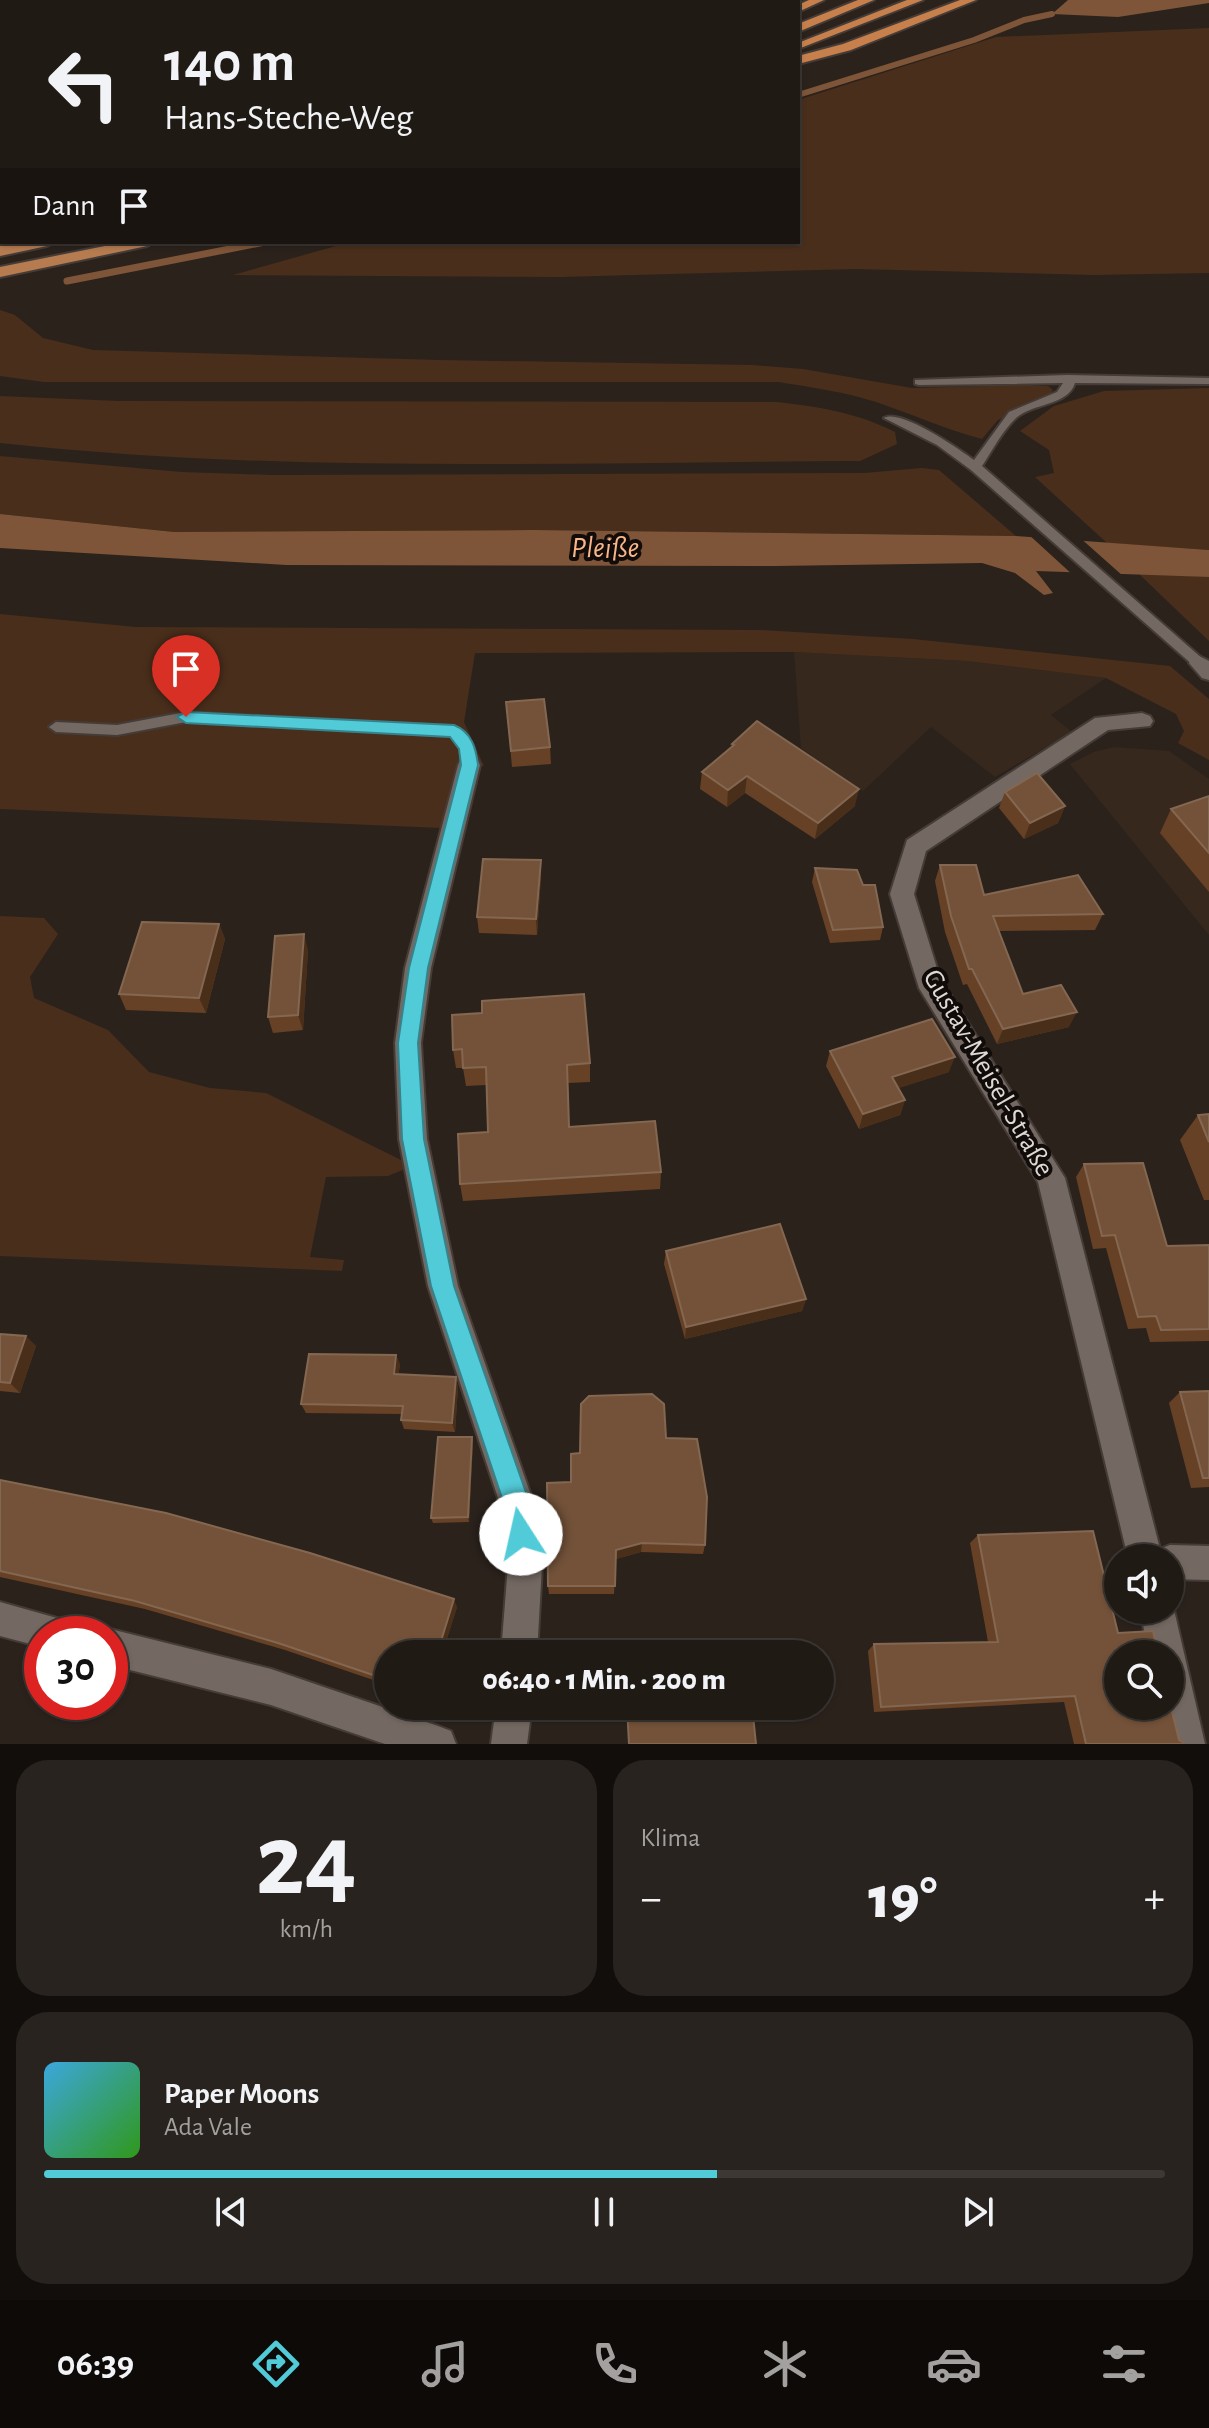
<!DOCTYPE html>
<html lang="de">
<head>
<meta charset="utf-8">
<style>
	:root { --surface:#201a15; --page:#28231e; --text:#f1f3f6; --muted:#a2a1a0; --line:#3d3834; --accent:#52cbd8 }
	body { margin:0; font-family:"Alegreya Sans",sans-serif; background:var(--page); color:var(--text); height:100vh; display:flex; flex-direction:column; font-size:30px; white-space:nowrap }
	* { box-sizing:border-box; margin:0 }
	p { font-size:26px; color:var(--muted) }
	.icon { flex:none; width:44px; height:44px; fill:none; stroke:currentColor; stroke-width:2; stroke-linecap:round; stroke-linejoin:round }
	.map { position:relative; height:1744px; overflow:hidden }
	.panel { display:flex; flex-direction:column; gap:16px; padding:16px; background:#120e0c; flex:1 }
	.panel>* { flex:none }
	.hud { position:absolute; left:0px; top:0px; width:800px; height:244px; box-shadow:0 2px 6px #0004,0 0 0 2px var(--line); background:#201a15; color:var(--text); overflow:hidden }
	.tools { position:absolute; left:1104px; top:1544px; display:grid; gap:16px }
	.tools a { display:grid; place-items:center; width:80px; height:80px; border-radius:50%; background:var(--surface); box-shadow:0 2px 6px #0004,0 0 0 2px var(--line); font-size:40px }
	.speed { position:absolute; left:24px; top:1616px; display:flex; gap:16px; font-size:40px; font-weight:700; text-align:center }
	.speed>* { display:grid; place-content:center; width:104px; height:104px; border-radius:50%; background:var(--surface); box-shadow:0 2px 6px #0004,0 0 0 2px var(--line); line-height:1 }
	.speed .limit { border:12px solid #d22; background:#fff; color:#111 }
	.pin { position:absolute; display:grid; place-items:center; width:68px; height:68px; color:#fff; margin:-82px -34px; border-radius:50% 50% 50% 0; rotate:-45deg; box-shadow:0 0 8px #0007 }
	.pin .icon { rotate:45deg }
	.me { position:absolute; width:88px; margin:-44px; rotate:350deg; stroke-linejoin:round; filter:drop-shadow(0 0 6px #0008) }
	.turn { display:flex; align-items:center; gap:28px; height:168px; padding:0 32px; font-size:36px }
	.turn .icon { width:104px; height:104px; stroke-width:2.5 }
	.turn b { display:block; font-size:56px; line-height:68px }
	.then { display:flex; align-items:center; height:76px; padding:0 32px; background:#0003; gap:16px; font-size:30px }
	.big { font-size:60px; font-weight:800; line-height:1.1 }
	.panel .tile { flex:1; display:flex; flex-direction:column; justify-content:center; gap:12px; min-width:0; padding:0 28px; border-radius:32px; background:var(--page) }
	.panel .dial { align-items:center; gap:0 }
	.dial b { font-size:104px; line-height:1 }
	.song { display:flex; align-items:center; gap:24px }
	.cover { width:96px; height:96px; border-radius:12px; background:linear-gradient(135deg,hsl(200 70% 55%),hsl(110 70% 35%)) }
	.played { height:8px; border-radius:4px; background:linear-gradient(90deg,var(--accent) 60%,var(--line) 60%) }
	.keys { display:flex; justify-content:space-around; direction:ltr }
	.heat { display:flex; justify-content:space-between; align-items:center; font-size:44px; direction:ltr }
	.panel .tiles { flex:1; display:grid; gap:16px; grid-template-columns:1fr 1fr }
	.tile:last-child { grid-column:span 2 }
	.trip { position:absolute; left:374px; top:1640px; width:460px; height:80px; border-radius:40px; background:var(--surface); box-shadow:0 2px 6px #0004,0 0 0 2px var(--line); font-weight:800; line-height:80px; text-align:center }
	.tab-bar { display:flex; height:128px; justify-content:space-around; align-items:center; background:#0d0a08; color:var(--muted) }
	.tab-bar .icon { width:56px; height:56px }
	.tab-bar .selected { color:var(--accent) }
	.tab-bar b { font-size:36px; color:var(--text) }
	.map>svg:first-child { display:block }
	.built { fill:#37281e }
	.green { fill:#492e1b }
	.water { fill:#7e5538 }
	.pier { fill:#2b221c }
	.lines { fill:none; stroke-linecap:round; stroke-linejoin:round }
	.stream-far1 { stroke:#7e5538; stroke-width:6 }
	.stream { stroke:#7e5538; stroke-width:7 }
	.service-casing { stroke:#453c38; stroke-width:4 }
	.minor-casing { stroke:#453c38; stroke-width:4 }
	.trunk-casing { stroke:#453c38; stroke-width:4 }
	.motorway-casing { stroke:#453c38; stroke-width:4 }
	.service { fill:#746962; fill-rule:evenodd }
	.minor { fill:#746962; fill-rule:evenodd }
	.trunk { fill:#b67c50; fill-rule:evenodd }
	.motorway { fill:#c7804c; fill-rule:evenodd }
	.wall { fill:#664126 }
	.shaded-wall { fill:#492e1a }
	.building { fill:#735239; stroke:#846751; stroke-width:2 }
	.route { fill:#52cbd8; stroke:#35848c; stroke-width:2 }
	.labels { text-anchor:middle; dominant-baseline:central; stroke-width:8; stroke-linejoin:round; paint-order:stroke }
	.street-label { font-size:28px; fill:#dfd9d5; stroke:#110c0a }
	.water-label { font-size:30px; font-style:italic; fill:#f9b688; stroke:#110c0a }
</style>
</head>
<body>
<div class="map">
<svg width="1209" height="1744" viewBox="0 0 1209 1744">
	<rect width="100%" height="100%" fill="#2b221c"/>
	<!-- built -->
	<g class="built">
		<path d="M 794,652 L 967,661 L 1106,678 L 1051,715 L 1072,732 L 995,777 L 931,727 L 863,791 L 801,748 Z"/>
		<path d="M 1114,747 L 1169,751 L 1209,779 L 1209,935 L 1070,764 L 1094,752 Z"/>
	</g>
	<!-- green -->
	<g class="green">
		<path d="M 176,0 L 461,0 L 173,2 Z"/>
		<path d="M 1209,28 L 1209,273 L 1094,275 L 855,269 L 561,277 L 233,275 L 350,242 L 798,242 L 798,100 L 996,37 Z"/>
		<path d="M 0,310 L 15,315 L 43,338 L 93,350 L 439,360 L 752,365 L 803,369 L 912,388 L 1029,385 L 1048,386 L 1053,390 L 1049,395 L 998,420 L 982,439 C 944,429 912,414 876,402 C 844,392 811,387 778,382 L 44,382 L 0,376 Z"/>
		<path d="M 1209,388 L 1209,550 L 1107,543 L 1035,477 L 1054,473 L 1049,450 L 1020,431 L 1054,406 L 1104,391 Z"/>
		<path d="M 0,396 L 119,401 L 776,402 C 817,406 858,413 895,432 L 897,444 L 860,461 C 573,462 286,474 0,443 Z"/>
		<path d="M 0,456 L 182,472 L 273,475 L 864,473 L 922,468 L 939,470 L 1016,536 L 533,530 L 174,532 L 0,514 Z"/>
		<path d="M 1137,572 L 1209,577 L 1209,641 Z"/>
		<path d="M 0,614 L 136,627 L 760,630 L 913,639 L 1170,666 L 1209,699 L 1209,760 L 1178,743 L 1184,731 L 1176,714 L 1106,678 L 967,661 L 794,652 L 475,653 L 464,722 L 484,766 L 459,765 L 441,828 L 0,809 Z"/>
		<path d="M 0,916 L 44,918 L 58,934 L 30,977 L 34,998 L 108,1030 L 149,1072 L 210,1088 L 266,1093 L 403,1161 L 405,1169 L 388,1176 L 326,1177 L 310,1257 L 344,1260 L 342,1271 L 0,1256 Z"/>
	</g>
	<!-- water -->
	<g class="water">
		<path d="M 1068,0 L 1209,0 L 1209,3 L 1118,17 L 1052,14 Z"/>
		<path d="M 0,514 L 174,532 L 533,530 L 1016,536 L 1209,550 L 1209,577 L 1036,571 L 1053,593 L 1044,595 L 1015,573 L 982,563 L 775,566 L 286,565 L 0,548 Z"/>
	</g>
	<!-- pier -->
	<path class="pier" d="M 1027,533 L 1078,536 L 1123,576 L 1074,576 Z"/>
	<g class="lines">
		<!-- stream-far1 -->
		<g class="stream-far1">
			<path d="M 123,2 L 126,0"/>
			<path d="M 545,2 L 551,0"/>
			<path d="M 688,2 L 692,0"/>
			<path d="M 798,95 L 974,40 L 1024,20 L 1052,14"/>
		</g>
		<!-- stream -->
		<path class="stream" d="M 67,281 L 265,242"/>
		<defs>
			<g id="service">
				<path d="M 1067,375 L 1209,378 L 1209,384 L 1075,383 C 1068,406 1032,403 1016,418 C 1002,431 992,451 982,466 L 1204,660 L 1206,663 L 1204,666 L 1194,666 L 971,470 L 937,445 L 884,418 C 900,408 959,449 974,460 L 1009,412 L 1057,392 L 1063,383 L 919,385 L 915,384 L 915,380 Z"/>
				<path d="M 186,712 L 454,726 C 471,734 479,751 474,769 L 464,769 L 461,748 L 450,736 L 186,722 L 117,735 L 56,732 L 49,727 L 56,722 L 117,725 Z"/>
			</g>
			<g id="minor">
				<path d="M 1199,656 L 1209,661 L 1209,680 L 1202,678 L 1189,663 L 1192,658 Z"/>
				<path d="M 1142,713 L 1150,716 L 1153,721 L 1150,726 L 1108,730 L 926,851 L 914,894 L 940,978 L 1065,1178 L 1160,1549 L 1170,1545 L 1209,1546 L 1209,1580 L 1170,1579 L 1170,1558 L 1128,1558 L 1038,1182 L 919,988 L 890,894 L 907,840 L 1095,718 Z"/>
				<path d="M 469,757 L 477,759 L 480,765 L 431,968 L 421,1043 L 427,1139 L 458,1286 L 534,1504 L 542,1565 L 537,1654 L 501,1654 L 508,1565 L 500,1504 L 428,1286 L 399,1139 L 395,1043 L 405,968 L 458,765 L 461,759 Z"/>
				<path d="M 1170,1600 L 1174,1610 L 1205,1744 L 1169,1744 L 1161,1706 L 1170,1706 L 1170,1654 L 1149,1654 L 1140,1610 L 1170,1610 Z"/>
				<path d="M 0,1602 L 71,1622 L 77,1634 L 42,1634 L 42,1647 L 0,1636 Z"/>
				<path d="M 110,1629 L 271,1669 L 438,1726 L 451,1731 L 456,1744 L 385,1744 L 271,1705 L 110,1665 L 110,1634 L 99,1634 Z"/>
				<path d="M 496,1706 L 532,1706 L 527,1744 L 491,1744 Z"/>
			</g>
			<g id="trunk">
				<path d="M 24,242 L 54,242 L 47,246 L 0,256 L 0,246 Z"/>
				<path d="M 125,242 L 154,242 L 147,246 L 0,277 L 0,267 Z"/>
			</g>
			<g id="motorway">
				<path d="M 809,0 L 824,0 L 798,12 L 798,5 Z"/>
				<path d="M 858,0 L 874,0 L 798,32 L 798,24 Z"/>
				<path d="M 907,0 L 923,0 L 798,49 L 798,43 Z"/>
				<path d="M 960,0 L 976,0 L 851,50 L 798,64 L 798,56 L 843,44 Z"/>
			</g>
		</defs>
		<!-- service casing -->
		<use href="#service" class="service-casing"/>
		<!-- minor casing -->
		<use href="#minor" class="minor-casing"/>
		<!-- trunk casing -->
		<use href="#trunk" class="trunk-casing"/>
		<!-- motorway casing -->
		<use href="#motorway" class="motorway-casing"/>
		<!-- service -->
		<use href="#service" class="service"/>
		<!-- minor -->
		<use href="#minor" class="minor"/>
		<!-- trunk -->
		<use href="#trunk" class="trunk"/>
		<!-- motorway -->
		<use href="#motorway" class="motorway"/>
	</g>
	<!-- wall -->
	<g class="wall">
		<path d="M 506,702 L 550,747 L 551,764 L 512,767 Z"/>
		<path d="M 732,744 L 855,806 L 815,839 L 745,793 L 727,807 L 700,789 L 702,772 L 731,747 Z"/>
		<path d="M 1005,792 L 1065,806 L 1058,823 L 1024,839 L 999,808 Z"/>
		<path d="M 1209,796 L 1209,892 L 1160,833 L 1171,809 Z"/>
		<path d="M 940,865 L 984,895 L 1103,914 L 1095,930 L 999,931 L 1023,994 L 1069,1027 L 997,1044 L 967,984 L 963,985 L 945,932 L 935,881 Z"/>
		<path d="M 815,868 L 883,927 L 880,940 L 830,943 L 812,882 Z"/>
		<path d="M 541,876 L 537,935 L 479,933 L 477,917 Z"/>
		<path d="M 219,924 L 225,939 L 206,1013 L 126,1010 L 119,994 Z"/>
		<path d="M 308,950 L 303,1030 L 273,1033 L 268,1017 Z"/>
		<path d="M 452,1015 L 590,1063 L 590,1082 L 568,1083 L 569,1127 L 661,1172 L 660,1189 L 463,1201 L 460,1184 L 488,1132 L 486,1085 L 466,1086 L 463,1068 L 456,1068 L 453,1050 Z"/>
		<path d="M 830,1051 L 949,1072 L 898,1088 L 905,1100 L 900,1115 L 859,1129 L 826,1066 Z"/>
		<path d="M 1209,1114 L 1209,1200 L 1204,1200 L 1180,1140 L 1198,1115 Z"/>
		<path d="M 1084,1164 L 1167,1246 L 1209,1245 L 1209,1341 L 1150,1342 L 1146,1328 L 1128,1329 L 1106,1248 L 1093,1249 L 1076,1177 Z"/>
		<path d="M 666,1251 L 806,1299 L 802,1311 L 685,1339 L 664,1264 Z"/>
		<path d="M 0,1334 L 36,1346 L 20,1393 L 0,1391 Z"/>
		<path d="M 396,1355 L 400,1365 L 398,1375 L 458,1387 L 455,1432 L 404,1429 L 401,1420 L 401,1414 L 306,1413 L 301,1404 Z"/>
		<path d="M 1209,1391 L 1209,1487 L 1191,1488 L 1169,1403 L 1180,1392 Z"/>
		<path d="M 472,1437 L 473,1442 L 469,1522 L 433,1523 L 431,1518 Z"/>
		<path d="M 666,1438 L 705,1545 L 703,1554 L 641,1552 L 616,1559 L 614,1594 L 549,1594 L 548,1586 L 571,1482 L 580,1453 Z"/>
		<path d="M 0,1480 L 457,1607 L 442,1654 L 388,1654 L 388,1685 L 285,1650 L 145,1609 L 0,1577 Z"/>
		<path d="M 978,1535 L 1118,1633 L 1179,1740 L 1184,1744 L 1074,1744 L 1064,1702 L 874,1712 L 868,1651 L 874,1644 L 988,1642 L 970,1543 Z"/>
	</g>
	<!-- shaded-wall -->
	<g class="shaded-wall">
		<path d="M 747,776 L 745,793 L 727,807 L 728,790 Z"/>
		<path d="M 859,789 L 855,806 L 815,839 L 818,823 Z"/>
		<path d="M 1065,806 L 1058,823 L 1024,839 L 1030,823 Z"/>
		<path d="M 541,860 L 541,876 L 537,935 L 536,919 Z"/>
		<path d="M 219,924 L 225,939 L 206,1013 L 199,998 Z"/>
		<path d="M 304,934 L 308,950 L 303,1030 L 298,1015 Z"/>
		<path d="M 1077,1012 L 1069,1027 L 997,1044 L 1003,1029 Z"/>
		<path d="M 955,1057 L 949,1072 L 887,1092 L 892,1077 Z"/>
		<path d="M 905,1100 L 900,1115 L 859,1129 L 863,1114 Z"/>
		<path d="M 806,1299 L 802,1311 L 685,1339 L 686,1327 Z"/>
		<path d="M 26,1336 L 36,1346 L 20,1393 L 10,1383 Z"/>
		<path d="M 396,1355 L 400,1365 L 397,1384 L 394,1374 Z"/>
		<path d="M 456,1377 L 458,1387 L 455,1432 L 452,1423 Z"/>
		<path d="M 472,1437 L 473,1442 L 469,1522 L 468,1517 Z"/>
		<path d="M 642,1543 L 641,1552 L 616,1559 L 616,1550 Z"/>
		<path d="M 454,1599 L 457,1607 L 442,1654 L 437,1654 Z"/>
	</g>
	<!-- building -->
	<g class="building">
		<path d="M 544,699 L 550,747 L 511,751 L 506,702 Z"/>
		<path d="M 757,721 L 859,789 L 818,823 L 747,776 L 728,790 L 702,772 L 734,745 L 732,744 Z"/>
		<path d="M 1037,773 L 1065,806 L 1030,823 L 1005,792 Z"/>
		<path d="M 1209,796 L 1209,853 L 1171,809 Z"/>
		<path d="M 483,859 L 541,860 L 536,919 L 477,917 Z"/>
		<path d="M 940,865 L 976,865 L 984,895 L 1078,875 L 1103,914 L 993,916 L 1023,994 L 1061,985 L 1077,1012 L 1003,1029 L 972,969 L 969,969 L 951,916 Z"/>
		<path d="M 815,868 L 857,870 L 863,885 L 875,885 L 883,927 L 833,930 Z"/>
		<path d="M 142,922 L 219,924 L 199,998 L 119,994 Z"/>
		<path d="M 304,934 L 298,1015 L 268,1017 L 275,936 Z"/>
		<path d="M 584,994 L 590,1063 L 567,1065 L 569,1127 L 655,1121 L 661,1172 L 460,1184 L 458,1134 L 488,1132 L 486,1067 L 463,1068 L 462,1049 L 453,1050 L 452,1015 L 482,1013 L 482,1001 Z"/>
		<path d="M 932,1019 L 955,1057 L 892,1077 L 905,1100 L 863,1114 L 830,1051 Z"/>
		<path d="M 1209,1114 L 1209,1142 L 1198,1115 Z"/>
		<path d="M 1143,1163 L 1167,1246 L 1209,1245 L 1209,1329 L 1161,1330 L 1156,1316 L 1138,1317 L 1115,1235 L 1102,1236 L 1084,1164 Z"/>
		<path d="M 780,1224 L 806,1299 L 686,1327 L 666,1251 Z"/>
		<path d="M 0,1334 L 26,1336 L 10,1383 L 0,1382 Z"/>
		<path d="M 309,1354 L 396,1355 L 394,1374 L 456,1377 L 452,1423 L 401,1420 L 403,1406 L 301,1404 Z"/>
		<path d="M 1209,1391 L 1209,1478 L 1203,1478 L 1180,1392 Z"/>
		<path d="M 652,1394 L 664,1404 L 666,1438 L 697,1439 L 707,1497 L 705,1545 L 642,1543 L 616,1550 L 615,1586 L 548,1586 L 547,1483 L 571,1482 L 571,1454 L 580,1453 L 581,1404 L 589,1396 Z"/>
		<path d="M 438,1437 L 472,1437 L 468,1517 L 431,1518 Z"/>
		<path d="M 0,1480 L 166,1513 L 310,1553 L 454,1599 L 437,1654 L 388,1654 L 388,1680 L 278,1643 L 135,1601 L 0,1571 Z"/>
		<path d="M 1093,1531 L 1118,1633 L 1153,1631 L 1158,1654 L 1118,1654 L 1118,1706 L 1170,1706 L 1170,1703 L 1179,1740 L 1183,1742 L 1184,1744 L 1086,1744 L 1075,1696 L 881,1707 L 874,1644 L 998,1642 L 978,1535 Z"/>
		<path d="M 627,1706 L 752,1706 L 756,1744 L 629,1744 Z"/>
	</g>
	<!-- route -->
	<path class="route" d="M 186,712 L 454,725 C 472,732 476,749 478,765 L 428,968 L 418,1043 L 424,1139 L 454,1286 L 530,1504 L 534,1534 L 530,1543 L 521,1547 L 512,1543 L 504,1504 L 431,1286 L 402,1139 L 398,1043 L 409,968 L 461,765 L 459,749 L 450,737 L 186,723 L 177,717 Z"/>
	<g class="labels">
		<!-- street labels -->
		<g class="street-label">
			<text transform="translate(988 1073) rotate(60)">Gustav-Meisel-Straße</text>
		</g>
		<!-- water labels -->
		<g class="water-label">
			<text x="605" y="548">Pleiße</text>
		</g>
	</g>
</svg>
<div class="tools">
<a><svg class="icon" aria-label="sound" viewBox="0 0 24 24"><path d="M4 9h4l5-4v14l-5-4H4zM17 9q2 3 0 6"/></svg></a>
<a><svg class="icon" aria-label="search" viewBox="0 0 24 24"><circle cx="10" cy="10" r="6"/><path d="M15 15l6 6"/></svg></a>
</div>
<div class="speed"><div class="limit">30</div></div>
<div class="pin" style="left:186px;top:717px;background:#d93025"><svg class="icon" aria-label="arrive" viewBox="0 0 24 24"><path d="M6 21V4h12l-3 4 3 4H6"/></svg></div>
<svg class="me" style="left:521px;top:1534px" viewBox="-20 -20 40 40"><circle r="19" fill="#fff"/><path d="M0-13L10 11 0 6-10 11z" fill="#52cbd8"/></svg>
<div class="trip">06:40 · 1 Min. · 200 m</div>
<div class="hud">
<div class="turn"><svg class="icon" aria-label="left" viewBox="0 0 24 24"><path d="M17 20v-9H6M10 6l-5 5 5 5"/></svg><div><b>140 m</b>Hans-Steche-Weg</div></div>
<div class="then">Dann<svg class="icon" aria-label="arrive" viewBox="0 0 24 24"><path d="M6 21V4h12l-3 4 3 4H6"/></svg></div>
</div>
</div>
<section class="panel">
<div class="tiles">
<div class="tile dial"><b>24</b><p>km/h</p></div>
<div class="tile"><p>Klima</p>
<div class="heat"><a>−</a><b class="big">19°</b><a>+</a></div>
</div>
<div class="tile">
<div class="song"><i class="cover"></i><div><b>Paper Moons</b><p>Ada Vale</p></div></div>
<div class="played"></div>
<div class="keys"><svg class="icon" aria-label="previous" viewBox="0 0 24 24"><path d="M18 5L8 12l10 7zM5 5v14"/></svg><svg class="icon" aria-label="pause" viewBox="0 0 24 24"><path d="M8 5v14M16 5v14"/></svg><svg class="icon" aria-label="next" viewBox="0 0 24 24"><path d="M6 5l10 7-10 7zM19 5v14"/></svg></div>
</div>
</div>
</section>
<nav class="tab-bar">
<b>06:39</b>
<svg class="icon selected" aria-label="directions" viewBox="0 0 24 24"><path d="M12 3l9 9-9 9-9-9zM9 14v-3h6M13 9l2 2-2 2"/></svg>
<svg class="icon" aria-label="music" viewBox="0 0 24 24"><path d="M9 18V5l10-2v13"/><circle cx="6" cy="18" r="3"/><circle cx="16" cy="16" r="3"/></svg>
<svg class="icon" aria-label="phone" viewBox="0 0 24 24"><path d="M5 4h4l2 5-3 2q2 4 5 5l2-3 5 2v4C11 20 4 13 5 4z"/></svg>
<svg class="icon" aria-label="climate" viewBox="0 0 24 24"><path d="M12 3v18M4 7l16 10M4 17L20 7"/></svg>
<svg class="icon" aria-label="car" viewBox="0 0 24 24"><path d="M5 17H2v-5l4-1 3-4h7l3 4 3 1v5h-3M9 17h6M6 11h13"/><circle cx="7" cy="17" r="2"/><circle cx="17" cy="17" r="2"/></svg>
<svg class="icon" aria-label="filters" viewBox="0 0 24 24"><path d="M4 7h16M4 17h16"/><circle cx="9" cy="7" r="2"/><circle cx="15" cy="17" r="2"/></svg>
</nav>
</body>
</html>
